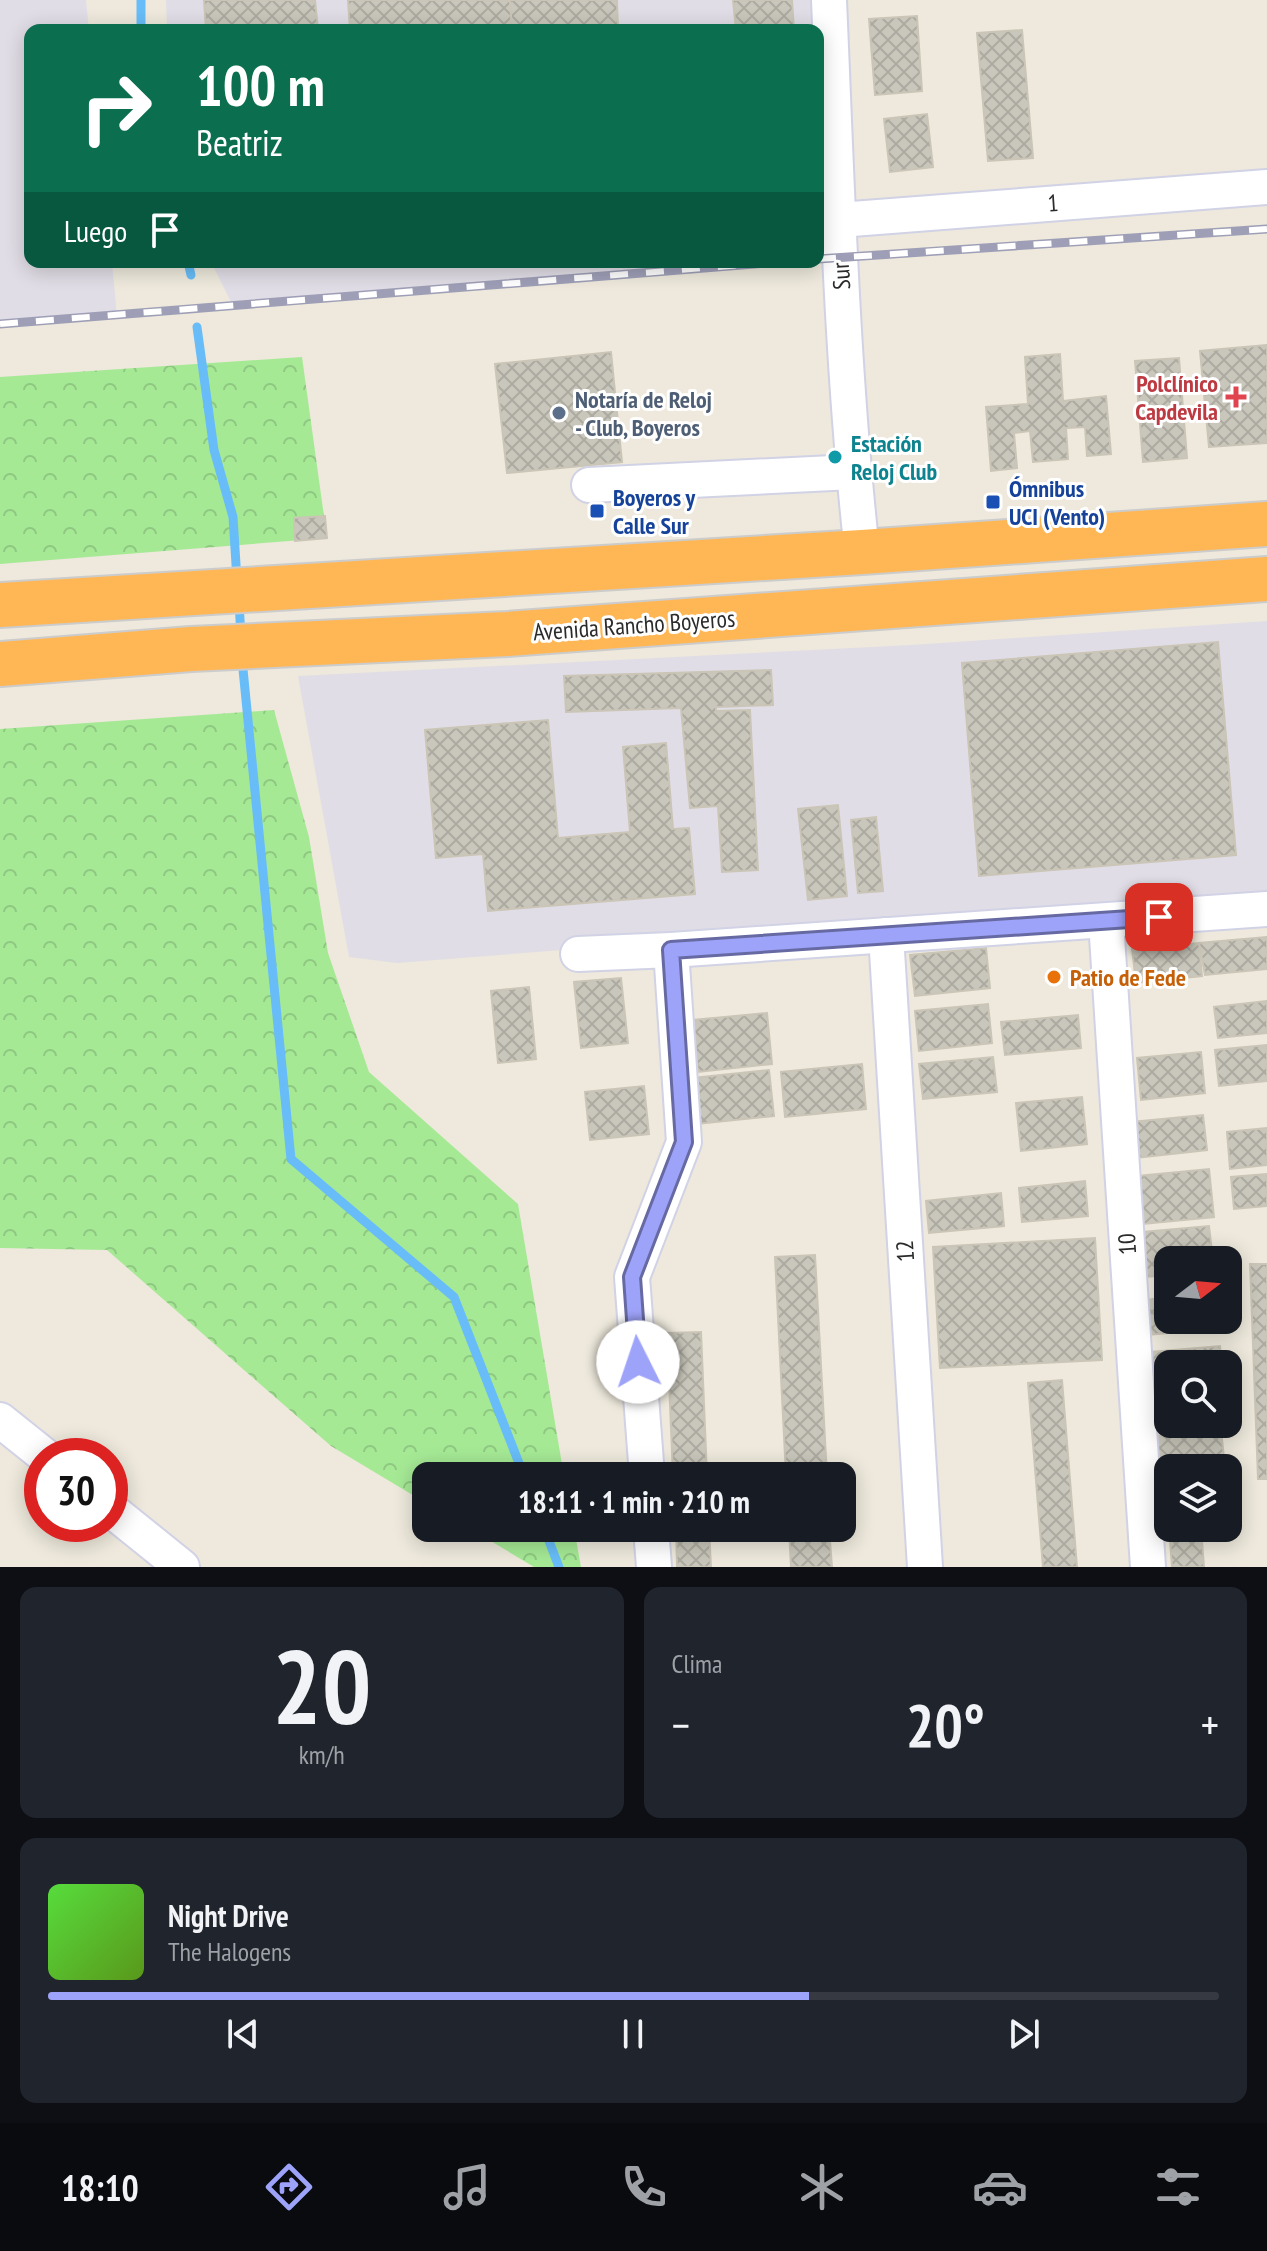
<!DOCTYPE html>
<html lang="es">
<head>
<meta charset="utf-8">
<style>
	:root { --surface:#171b24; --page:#20242c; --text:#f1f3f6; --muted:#9ea1a6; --line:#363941; --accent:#9ea3fa }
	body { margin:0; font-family:"PT Sans Narrow",sans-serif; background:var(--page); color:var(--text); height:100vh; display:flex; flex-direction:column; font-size:30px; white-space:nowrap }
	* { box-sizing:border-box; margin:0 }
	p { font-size:26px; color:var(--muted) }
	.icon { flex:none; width:44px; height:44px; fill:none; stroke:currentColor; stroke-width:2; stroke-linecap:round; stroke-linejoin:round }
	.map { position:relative; height:1567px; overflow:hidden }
	.details { display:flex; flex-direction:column; gap:20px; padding:20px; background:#0d0f14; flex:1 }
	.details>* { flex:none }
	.banner { position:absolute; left:24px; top:24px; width:800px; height:244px; border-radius:16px; box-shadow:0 4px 20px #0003; background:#0b6e4f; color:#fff; overflow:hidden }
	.needle { width:52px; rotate:74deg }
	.buttons { position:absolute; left:1154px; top:1246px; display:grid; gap:16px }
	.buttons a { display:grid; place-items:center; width:88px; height:88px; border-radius:16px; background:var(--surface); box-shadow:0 4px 20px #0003; font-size:40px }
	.speed { position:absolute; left:24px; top:1438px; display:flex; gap:16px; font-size:40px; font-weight:700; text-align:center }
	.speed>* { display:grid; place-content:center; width:104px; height:104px; border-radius:50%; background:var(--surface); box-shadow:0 4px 20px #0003; line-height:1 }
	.speed .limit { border:12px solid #d22; background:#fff; color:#111 }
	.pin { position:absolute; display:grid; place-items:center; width:68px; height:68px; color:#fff; margin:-34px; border-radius:16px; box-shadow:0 4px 12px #0006 }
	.me { position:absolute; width:88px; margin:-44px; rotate:356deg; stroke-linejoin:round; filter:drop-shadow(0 0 6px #0008) }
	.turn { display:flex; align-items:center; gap:28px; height:168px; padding:0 40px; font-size:36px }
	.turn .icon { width:104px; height:104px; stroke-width:2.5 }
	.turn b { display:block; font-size:56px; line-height:68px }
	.then { display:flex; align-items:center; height:76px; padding:0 40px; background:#0003; gap:16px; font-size:30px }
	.big { font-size:60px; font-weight:600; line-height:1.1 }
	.details .card { flex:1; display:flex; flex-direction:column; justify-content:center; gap:12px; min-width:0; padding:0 28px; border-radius:16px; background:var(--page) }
	.details .dial { align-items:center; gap:0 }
	.dial b { font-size:104px; line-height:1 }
	.song { display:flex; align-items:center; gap:24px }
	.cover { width:96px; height:96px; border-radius:12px; background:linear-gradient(135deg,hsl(110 70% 55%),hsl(90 70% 35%)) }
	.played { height:8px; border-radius:4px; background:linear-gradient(90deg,var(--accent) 65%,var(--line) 65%) }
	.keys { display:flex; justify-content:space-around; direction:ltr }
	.heat { display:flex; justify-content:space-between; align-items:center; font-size:44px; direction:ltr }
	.details .tiles { flex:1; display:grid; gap:20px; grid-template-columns:1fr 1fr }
	.card:last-child { grid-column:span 2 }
	.trip { position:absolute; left:412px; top:1462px; width:444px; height:80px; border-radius:16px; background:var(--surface); box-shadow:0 4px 20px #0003; font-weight:600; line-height:80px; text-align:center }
	.dock { display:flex; height:128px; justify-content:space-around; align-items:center; background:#090b0e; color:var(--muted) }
	.dock .icon { width:56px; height:56px }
	.dock .active { color:var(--accent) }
	.dock b { font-size:36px; color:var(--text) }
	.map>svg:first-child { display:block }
	.industrial { fill:#e1dde6 }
	.forest { fill:url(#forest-crowns) }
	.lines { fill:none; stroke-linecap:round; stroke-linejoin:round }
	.stream { stroke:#68bdf8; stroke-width:9 }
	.building { fill:url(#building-cross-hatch); stroke:#cac5b6; stroke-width:2 }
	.minor-casing { stroke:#d1d2e5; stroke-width:38 }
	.highway-casing { stroke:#ccc; stroke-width:48 }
	.minor { stroke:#fff; stroke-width:34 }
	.highway { stroke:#ffb756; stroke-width:44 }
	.rail-casing { stroke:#9e9fb7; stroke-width:9 }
	.rail { stroke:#fff; stroke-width:6; stroke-dasharray:18; stroke-linecap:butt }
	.route-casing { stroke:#676aa2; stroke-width:20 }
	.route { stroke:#9ea3fa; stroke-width:14 }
	.health-dot { fill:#e0444e; stroke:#fff; stroke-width:3 }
	.service-dot { fill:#5c6f8a; stroke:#fff; stroke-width:3 }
	.culture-dot { fill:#0f9aa8; stroke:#fff; stroke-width:3 }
	.transit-dot { fill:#1a4fb4; stroke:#fff; stroke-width:3 }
	.food-dot { fill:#e8710a; stroke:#fff; stroke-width:3 }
	.labels { text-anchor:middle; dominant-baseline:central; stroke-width:6; stroke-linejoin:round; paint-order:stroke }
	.street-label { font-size:24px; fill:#2b2b2b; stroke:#fff }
	.health-label { font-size:24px; font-weight:bold; fill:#be3a42; stroke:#fff; text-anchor:end }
	.service-label { font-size:24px; font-weight:bold; fill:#4e5e75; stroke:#fff; text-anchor:start }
	.culture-label { font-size:24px; font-weight:bold; fill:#0d838f; stroke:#fff; text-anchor:start }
	.transit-label { font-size:24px; font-weight:bold; fill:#164399; stroke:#fff; text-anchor:start }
	.food-label { font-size:24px; font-weight:bold; fill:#c56008; stroke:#fff; text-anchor:start }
</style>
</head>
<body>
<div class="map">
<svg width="1267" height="1567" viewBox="0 0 1267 1567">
	<defs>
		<pattern id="forest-crowns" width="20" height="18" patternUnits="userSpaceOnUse" patternTransform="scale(2)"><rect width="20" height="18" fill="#a5e995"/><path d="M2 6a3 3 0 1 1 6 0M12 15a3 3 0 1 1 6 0" fill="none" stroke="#8ec881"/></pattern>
		<pattern id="building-cross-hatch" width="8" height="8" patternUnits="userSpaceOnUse" patternTransform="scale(2)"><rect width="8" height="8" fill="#c9c7bb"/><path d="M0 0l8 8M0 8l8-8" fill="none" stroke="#adaba1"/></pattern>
	</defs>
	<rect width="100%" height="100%" fill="#eee9dc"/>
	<!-- industrial -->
	<g class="industrial">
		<path d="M 0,0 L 86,0 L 89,30 L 30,30 L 30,262 L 112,262 L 117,316 L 0,323 Z"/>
		<path d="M 166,0 L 829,0 L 839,257 L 818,259 L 818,30 L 167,30 Z"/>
		<path d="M 211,262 L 780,262 L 233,306 Z"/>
		<path d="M 1267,621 L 1267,895 L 397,963 L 349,957 L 298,676 L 911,645 Z"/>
	</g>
	<!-- forest -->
	<g class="forest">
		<path d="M 302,357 L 327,538 L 0,564 L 0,377 Z"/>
		<path d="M 274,710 L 309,837 L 328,953 L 369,1072 L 518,1204 L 564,1476 L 426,1476 L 426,1503 L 331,1446 L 107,1250 L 0,1248 L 0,729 Z"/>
		<path d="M 469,1528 L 574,1528 L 581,1567 L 534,1567 Z"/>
	</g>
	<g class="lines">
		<!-- stream -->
		<g class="stream">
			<path d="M 141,30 L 141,0"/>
			<path d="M 188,262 L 191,275"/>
			<path d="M 197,327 L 214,450 L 233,517 L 237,580"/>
			<path d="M 239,603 L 241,636"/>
			<path d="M 242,659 L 291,1159 L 454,1297 L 524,1476"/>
			<path d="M 544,1528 L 559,1567"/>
		</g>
	</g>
	<!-- building -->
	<g class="building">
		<path d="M 204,0 L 315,0 L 318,30 L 206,30 Z"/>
		<path d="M 348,0 L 510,0 L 512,30 L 350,30 Z"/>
		<path d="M 510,0 L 617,0 L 618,30 L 512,30 Z"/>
		<path d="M 733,0 L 792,0 L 794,30 L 736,30 Z"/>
		<path d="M 917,16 L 922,91 L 875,95 L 869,19 Z"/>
		<path d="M 1022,30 L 1033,158 L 988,161 L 977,33 Z"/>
		<path d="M 927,114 L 933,167 L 890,172 L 884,119 Z"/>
		<path d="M 1267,345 L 1267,443 L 1209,447 L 1200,351 Z"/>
		<path d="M 611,352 L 622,462 L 507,473 L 495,364 Z"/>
		<path d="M 1060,354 L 1063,401 L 1106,396 L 1111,454 L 1087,456 L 1085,427 L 1066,428 L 1068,459 L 1033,462 L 1030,431 L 1014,433 L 1017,468 L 991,471 L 986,407 L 1028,404 L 1025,357 Z"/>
		<path d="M 1179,358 L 1187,458 L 1143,462 L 1135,361 Z"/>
		<path d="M 325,516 L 327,538 L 295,541 L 294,518 Z"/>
		<path d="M 1218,642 L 1236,855 L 979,876 L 962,663 Z"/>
		<path d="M 771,670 L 773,705 L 716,707 L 716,711 L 750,710 L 758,870 L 722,872 L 718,806 L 690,808 L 681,708 L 566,712 L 564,676 Z"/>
		<path d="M 548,720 L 558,838 L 630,832 L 623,747 L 666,743 L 673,829 L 689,828 L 695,894 L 488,911 L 483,854 L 436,858 L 425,730 Z"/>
		<path d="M 838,805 L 847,896 L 808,900 L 798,809 Z"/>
		<path d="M 876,817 L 883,891 L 858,893 L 851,820 Z"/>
		<path d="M 1267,937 L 1267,969 L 1205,975 L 1199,943 Z"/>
		<path d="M 1199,943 L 1202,976 L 1136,983 L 1132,949 Z"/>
		<path d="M 986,948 L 990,988 L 915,996 L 910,955 Z"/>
		<path d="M 621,978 L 628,1043 L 581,1048 L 574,982 Z"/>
		<path d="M 529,987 L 536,1059 L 498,1063 L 491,991 Z"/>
		<path d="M 1267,1001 L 1267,1033 L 1218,1038 L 1214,1007 Z"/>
		<path d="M 988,1004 L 992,1043 L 919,1051 L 915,1011 Z"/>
		<path d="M 767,1013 L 772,1064 L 698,1072 L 693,1020 Z"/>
		<path d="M 1078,1015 L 1081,1048 L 1005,1055 L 1001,1022 Z"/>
		<path d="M 1267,1045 L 1267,1081 L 1219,1086 L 1215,1050 Z"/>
		<path d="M 1201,1052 L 1205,1093 L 1141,1100 L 1137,1058 Z"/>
		<path d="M 993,1057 L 997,1092 L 923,1099 L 919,1064 Z"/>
		<path d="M 862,1064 L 866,1109 L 785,1117 L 781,1072 Z"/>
		<path d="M 769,1070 L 774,1116 L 697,1124 L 693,1078 Z"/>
		<path d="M 644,1086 L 649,1134 L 590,1140 L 585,1092 Z"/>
		<path d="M 1082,1097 L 1087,1144 L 1021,1151 L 1016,1103 Z"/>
		<path d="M 1203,1115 L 1207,1150 L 1136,1158 L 1132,1122 Z"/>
		<path d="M 1267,1128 L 1267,1165 L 1230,1169 L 1227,1132 Z"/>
		<path d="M 1209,1169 L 1214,1217 L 1143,1224 L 1138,1176 Z"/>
		<path d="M 1267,1174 L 1267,1206 L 1234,1209 L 1231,1177 Z"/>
		<path d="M 1085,1181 L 1088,1216 L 1022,1222 L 1019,1188 Z"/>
		<path d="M 1001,1193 L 1004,1226 L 929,1233 L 926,1201 Z"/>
		<path d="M 1209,1226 L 1213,1260 L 1168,1260 L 1168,1275 L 1147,1277 L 1143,1232 Z"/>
		<path d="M 1095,1238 L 1102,1360 L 940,1368 L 933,1247 Z"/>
		<path d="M 815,1255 L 827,1476 L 786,1476 L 775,1257 Z"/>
		<path d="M 1250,1264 L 1267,1264 L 1267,1479 L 1258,1479 Z"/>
		<path d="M 1168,1297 L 1168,1320 L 1218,1320 L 1219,1328 L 1148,1335 L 1145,1300 Z"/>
		<path d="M 701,1332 L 707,1476 L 673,1476 L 667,1333 Z"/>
		<path d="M 1220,1346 L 1222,1364 L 1168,1364 L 1168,1383 L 1154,1384 L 1151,1352 Z"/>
		<path d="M 1062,1380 L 1077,1567 L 1043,1567 L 1028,1383 Z"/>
		<path d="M 1221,1429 L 1225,1468 L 1168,1468 L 1168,1473 L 1160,1474 L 1156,1436 Z"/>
		<path d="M 676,1528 L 709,1528 L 711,1567 L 677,1567 Z"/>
		<path d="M 789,1528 L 829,1528 L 832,1567 L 791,1567 Z"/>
		<path d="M 1169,1528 L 1201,1528 L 1204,1567 L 1172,1567 Z"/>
	</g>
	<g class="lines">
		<defs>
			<g id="minor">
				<path d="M 829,0 C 837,184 842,369 862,552"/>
				<path d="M 839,220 L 1267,187"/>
				<path d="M 589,485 L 853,472"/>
				<path d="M 1106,921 L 1148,1567"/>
				<path d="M 886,935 L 925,1567"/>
				<path d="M 578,954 L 671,950 L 1267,909"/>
				<path d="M 0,1420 L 45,1456"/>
				<path d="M 647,1476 L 632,1277 L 684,1142 L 671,950"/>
				<path d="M 110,1509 L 182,1567"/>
				<path d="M 651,1528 L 654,1567"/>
			</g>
			<g id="highway">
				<path d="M 0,605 L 862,552 L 1267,524"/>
				<path d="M 0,664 L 191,649 L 507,634 L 1267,579"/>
			</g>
		</defs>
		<!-- minor casing -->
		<use href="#minor" class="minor-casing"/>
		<!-- highway casing -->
		<use href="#highway" class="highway-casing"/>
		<!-- minor -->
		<use href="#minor" class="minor"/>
		<!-- highway -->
		<use href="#highway" class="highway"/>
		<defs>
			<g id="rail">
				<path d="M 818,259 L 1267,229"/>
				<path d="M 0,324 L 780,262"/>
			</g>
		</defs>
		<!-- rail casing -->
		<use href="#rail" class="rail-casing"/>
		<!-- rail -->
		<use href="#rail" class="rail"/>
	</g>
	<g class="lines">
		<defs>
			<path id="route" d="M 638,1362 L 632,1277 L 684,1142 L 671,950 L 1159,917"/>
		</defs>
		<!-- route casing -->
		<use href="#route" class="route-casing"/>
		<!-- route -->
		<use href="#route" class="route"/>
	</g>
	<!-- markers -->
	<path class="health-dot" d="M1232 385h8v8h8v8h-8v8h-8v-8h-8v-8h8z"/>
	<circle class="service-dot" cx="559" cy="413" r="8"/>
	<circle class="culture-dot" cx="835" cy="457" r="8"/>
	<g class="transit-dot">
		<rect x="985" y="494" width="16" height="16" rx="4"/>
		<rect x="589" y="503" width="16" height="16" rx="4"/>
	</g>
	<circle class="food-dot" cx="1054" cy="977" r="8"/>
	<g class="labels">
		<!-- street labels -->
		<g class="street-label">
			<text transform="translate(1053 203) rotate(-4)">1</text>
			<text transform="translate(841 276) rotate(-93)">Sur</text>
			<text transform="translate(634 625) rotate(-4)">Avenida Rancho Boyeros</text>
			<text transform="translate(1127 1244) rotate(-94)">10</text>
			<text transform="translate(905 1251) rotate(-94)">12</text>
		</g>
		<!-- health labels -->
		<g class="health-label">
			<text x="1218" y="383">Polclínico<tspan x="1218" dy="28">Capdevila</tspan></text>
		</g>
		<!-- service labels -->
		<g class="service-label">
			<text x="575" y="399">Notaría de Reloj<tspan x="575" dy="28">- Club, Boyeros</tspan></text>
		</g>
		<!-- culture labels -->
		<g class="culture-label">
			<text x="851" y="443">Estación<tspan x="851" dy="28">Reloj Club</tspan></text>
		</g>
		<!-- transit labels -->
		<g class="transit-label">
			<text x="1009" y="488">Ómnibus<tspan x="1009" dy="28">UCI (Vento)</tspan></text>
			<text x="613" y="497">Boyeros y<tspan x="613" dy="28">Calle Sur</tspan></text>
		</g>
		<!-- food labels -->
		<g class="food-label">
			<text x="1070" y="977">Patio de Fede</text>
		</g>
	</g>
</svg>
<div class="buttons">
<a><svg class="needle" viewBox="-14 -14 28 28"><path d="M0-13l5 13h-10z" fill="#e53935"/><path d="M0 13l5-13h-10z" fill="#9ea1a6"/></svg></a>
<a><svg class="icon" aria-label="search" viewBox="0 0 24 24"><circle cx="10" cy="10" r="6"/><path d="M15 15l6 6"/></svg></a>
<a><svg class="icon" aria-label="layers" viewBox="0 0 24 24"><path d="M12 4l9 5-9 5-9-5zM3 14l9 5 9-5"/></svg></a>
</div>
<div class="speed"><div class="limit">30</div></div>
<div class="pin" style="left:1159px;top:917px;background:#d93025"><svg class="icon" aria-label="arrive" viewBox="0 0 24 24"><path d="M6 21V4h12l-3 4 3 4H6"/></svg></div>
<svg class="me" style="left:638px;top:1362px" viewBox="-20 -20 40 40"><circle r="19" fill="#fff"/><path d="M0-13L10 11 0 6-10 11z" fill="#9ea3fa"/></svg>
<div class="trip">18:11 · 1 min · 210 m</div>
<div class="banner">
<div class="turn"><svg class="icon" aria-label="right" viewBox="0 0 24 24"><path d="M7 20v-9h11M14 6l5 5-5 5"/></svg><div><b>100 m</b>Beatriz</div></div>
<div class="then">Luego<svg class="icon" aria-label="arrive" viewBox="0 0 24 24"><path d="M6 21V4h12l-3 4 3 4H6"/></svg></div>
</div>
</div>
<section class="details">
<div class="tiles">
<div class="card dial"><b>20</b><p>km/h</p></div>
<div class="card"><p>Clima</p>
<div class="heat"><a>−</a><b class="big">20°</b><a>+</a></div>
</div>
<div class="card">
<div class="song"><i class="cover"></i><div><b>Night Drive</b><p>The Halogens</p></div></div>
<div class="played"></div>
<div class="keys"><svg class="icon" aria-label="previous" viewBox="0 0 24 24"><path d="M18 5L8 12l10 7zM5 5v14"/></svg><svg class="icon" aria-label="pause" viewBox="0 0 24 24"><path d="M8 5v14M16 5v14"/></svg><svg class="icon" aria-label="next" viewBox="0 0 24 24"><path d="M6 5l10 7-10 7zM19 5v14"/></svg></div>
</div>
</div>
</section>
<nav class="dock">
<b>18:10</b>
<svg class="icon active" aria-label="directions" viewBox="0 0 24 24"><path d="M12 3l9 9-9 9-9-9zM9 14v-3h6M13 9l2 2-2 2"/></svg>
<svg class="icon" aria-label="music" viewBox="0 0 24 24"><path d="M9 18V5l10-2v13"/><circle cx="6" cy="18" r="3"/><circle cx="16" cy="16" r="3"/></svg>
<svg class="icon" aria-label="phone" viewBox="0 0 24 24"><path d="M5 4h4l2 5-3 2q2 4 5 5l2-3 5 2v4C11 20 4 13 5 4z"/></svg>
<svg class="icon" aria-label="climate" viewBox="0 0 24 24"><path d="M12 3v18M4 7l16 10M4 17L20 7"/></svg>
<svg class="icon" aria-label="car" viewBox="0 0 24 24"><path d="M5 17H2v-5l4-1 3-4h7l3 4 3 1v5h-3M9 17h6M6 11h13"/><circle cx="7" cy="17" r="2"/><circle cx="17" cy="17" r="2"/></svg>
<svg class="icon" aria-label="filters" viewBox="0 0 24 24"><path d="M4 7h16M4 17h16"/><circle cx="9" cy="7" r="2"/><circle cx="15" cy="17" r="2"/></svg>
</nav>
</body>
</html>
